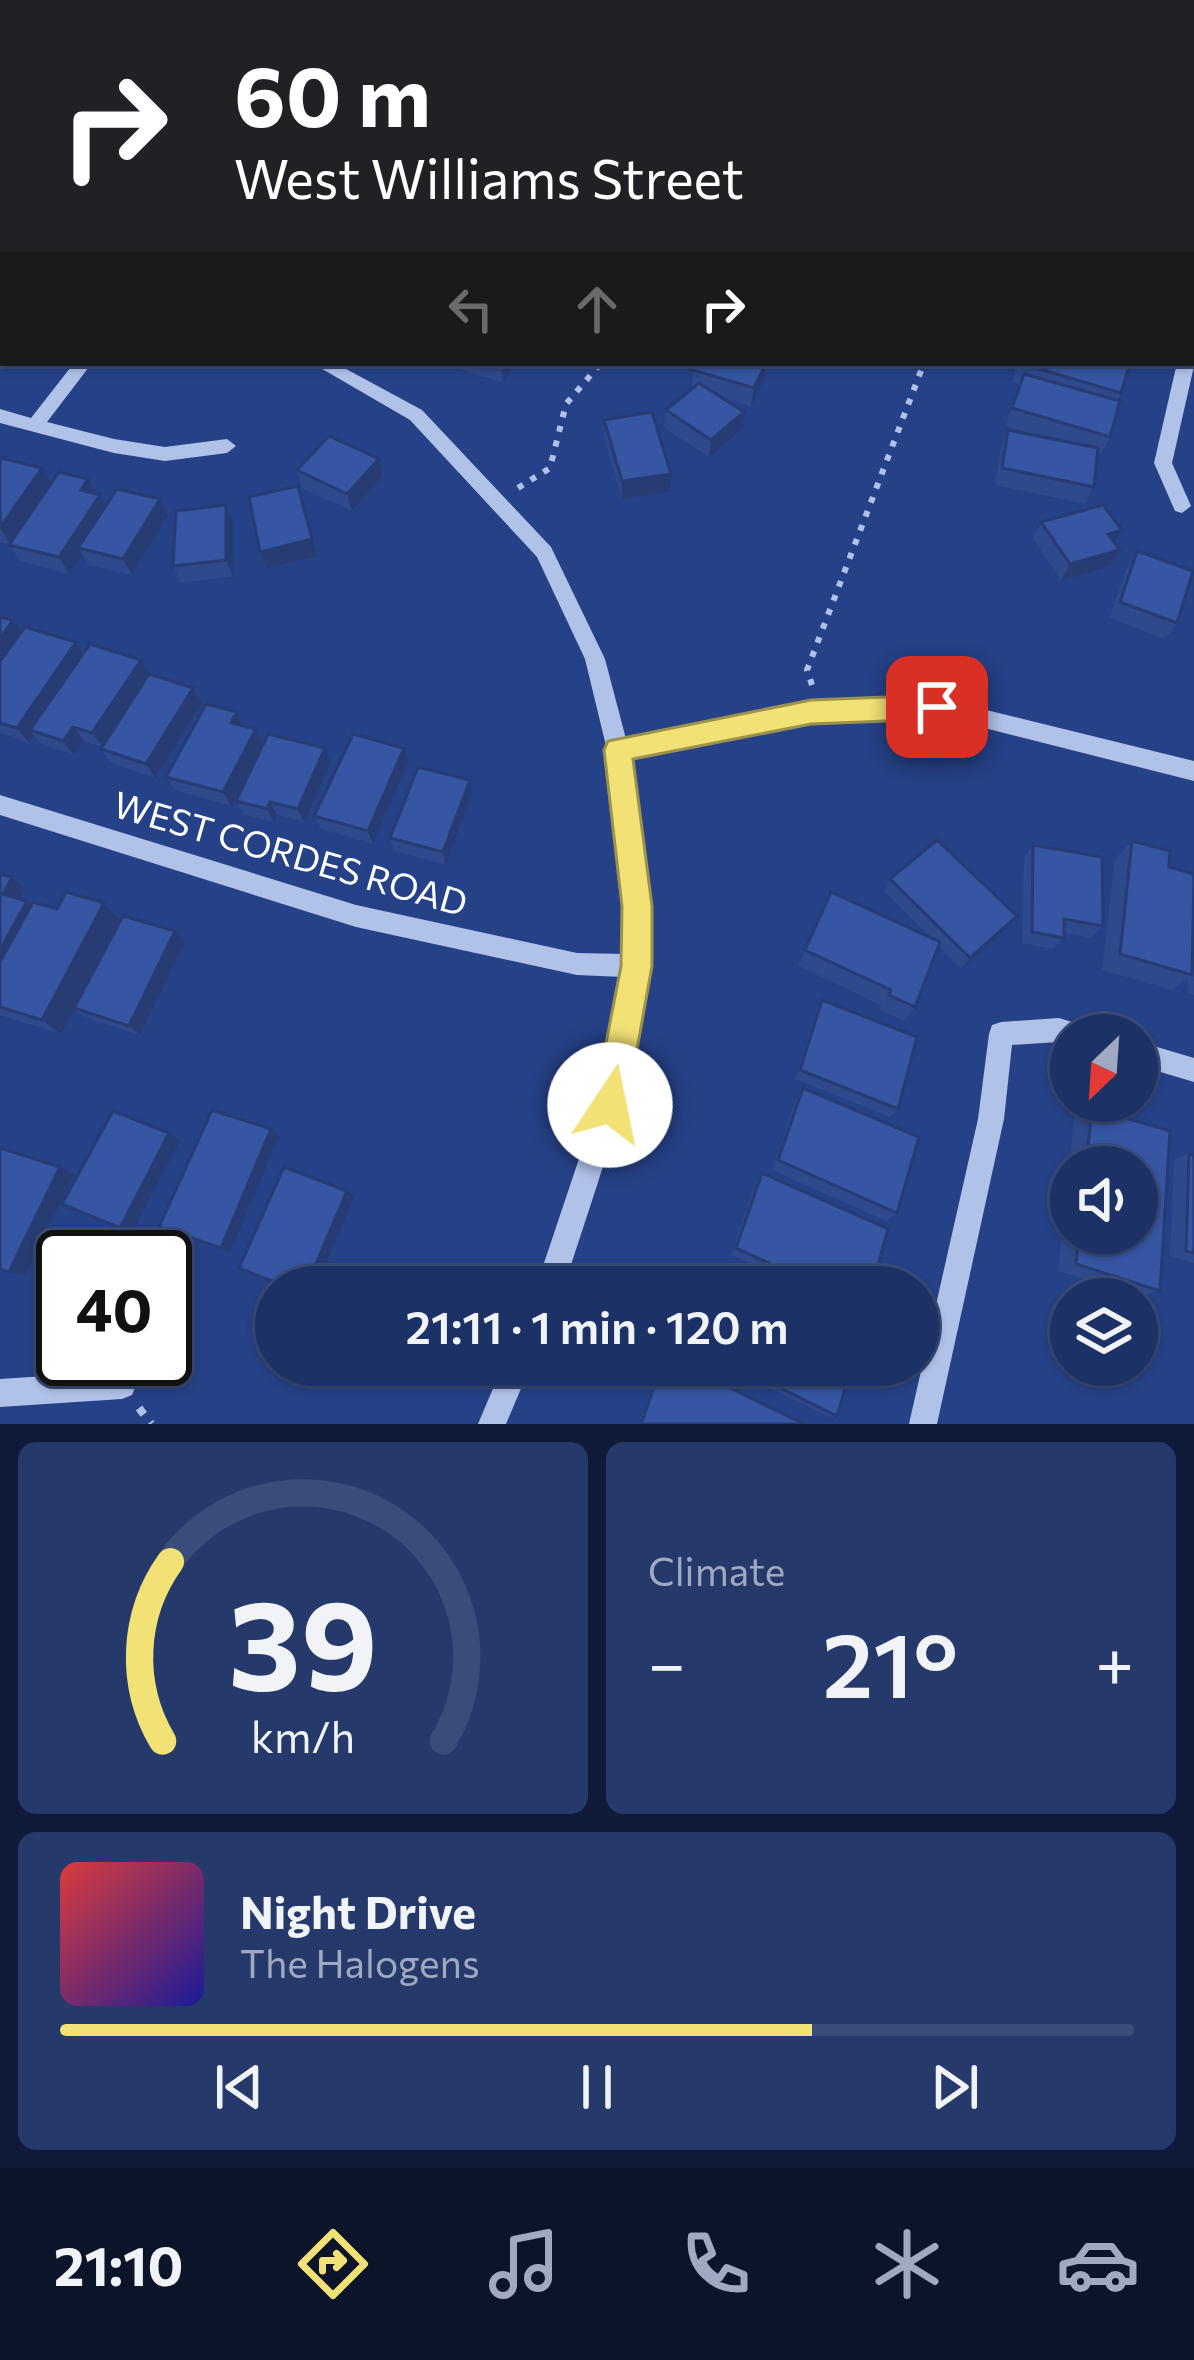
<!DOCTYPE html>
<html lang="en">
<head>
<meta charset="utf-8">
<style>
	:root { --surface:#1c3165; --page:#25396b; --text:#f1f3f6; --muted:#a0a9bf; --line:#3a4c79; --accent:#f2e175 }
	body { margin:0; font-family:Commissioner,sans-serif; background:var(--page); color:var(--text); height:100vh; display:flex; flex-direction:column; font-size:45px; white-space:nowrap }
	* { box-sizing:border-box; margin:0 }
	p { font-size:39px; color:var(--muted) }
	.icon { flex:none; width:66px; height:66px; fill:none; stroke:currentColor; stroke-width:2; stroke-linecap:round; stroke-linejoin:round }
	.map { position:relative; height:1424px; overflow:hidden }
	.details { display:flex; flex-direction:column; gap:18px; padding:18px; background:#0f1b38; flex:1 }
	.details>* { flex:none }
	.top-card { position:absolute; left:0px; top:0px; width:1194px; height:366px; box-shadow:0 3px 9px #0004,0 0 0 3px var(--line); background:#202124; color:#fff; overflow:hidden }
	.needle { width:78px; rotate:205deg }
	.controls { position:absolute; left:1050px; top:1014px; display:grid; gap:24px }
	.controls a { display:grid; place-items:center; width:108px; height:108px; border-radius:50%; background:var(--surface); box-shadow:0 3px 9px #0004,0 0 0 3px var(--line); font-size:60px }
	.speed { position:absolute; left:36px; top:1230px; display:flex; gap:24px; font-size:60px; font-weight:700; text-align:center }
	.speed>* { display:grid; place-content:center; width:156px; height:156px; border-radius:50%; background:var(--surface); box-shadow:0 3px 9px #0004,0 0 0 3px var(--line); line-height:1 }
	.speed .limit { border:6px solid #111; border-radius:18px; background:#fff; color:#111 }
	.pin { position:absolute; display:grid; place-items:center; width:102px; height:102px; color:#fff; margin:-51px; border-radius:24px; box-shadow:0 6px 18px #0006 }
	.me { position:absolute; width:132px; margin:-66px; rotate:11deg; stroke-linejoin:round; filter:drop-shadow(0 0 9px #0008) }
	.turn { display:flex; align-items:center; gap:42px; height:252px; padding:0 36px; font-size:54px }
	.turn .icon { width:156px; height:156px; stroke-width:2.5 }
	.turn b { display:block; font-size:84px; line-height:102px }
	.lanes { display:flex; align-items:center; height:114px; padding:0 36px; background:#0003; justify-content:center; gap:60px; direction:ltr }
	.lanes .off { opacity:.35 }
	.big { font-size:90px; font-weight:600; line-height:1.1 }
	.details .widget { flex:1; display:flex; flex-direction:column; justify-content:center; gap:18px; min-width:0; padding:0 42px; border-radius:18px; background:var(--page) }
	.details .dial { align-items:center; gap:0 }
	.dial svg { height:312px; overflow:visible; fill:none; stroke:var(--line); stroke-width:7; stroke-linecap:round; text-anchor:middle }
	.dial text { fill:var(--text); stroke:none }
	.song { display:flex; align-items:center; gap:36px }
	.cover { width:144px; height:144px; border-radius:18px; background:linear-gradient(135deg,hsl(0 70% 55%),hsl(240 70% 35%)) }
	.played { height:12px; border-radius:6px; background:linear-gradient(90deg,var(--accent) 70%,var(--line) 70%) }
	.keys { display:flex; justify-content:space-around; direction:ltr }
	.heat { display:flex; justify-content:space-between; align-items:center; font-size:66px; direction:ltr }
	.details .tiles { flex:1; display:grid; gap:18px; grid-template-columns:1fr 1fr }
	.widget:last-child { grid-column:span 2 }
	.trip { position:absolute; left:255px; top:1266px; width:684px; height:120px; border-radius:60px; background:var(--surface); box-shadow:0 3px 9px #0004,0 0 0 3px var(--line); font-weight:600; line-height:120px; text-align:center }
	.tabs { display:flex; height:192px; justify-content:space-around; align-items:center; background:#0b1428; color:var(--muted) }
	.tabs .icon { width:84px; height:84px }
	.tabs .selected { color:var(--accent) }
	.tabs b { font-size:54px; color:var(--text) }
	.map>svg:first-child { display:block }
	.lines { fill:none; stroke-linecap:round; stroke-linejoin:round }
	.path-far2 { stroke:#b1c2e9; stroke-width:4.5; stroke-dasharray:4.5 6; stroke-linecap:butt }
	.path-far1 { stroke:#b1c2e9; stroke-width:6; stroke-dasharray:6 9; stroke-linecap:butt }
	.path { stroke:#b1c2e9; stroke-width:8; stroke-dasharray:8 10; stroke-linecap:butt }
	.minor { fill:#b1c2e9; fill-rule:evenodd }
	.wall { fill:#2e4a8c; fill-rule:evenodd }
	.shaded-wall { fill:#263c72 }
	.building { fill:#3656a3; stroke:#263c72; stroke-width:3 }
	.route { fill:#f2e175; stroke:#9d924c; stroke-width:3 }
	.labels { text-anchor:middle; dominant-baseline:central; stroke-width:12; stroke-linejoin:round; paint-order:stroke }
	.street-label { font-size:36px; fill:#fff; stroke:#254187 }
</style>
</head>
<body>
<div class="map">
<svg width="1194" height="1424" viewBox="0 0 1194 1424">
	<rect width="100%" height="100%" fill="#254187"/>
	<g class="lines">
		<!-- path-far2 -->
		<g class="path-far2">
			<path d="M 982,0 L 991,3"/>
			<path d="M 948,3 L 955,0"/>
		</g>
		<!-- path-far1 -->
		<g class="path-far1">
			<path d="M 518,488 L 550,468 L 566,404 L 601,363"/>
			<path d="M 812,685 L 807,670 L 924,363"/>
		</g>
		<!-- path -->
		<path class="path" d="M 139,1408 L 151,1424"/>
		<!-- minor -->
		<g class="minor">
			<path d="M 234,0 L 255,0 L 252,3 L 231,3 Z"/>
			<path d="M 692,0 L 716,0 L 719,3 L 695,3 Z"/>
			<rect x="1191" y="107" width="3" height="9"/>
			<rect x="0" y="125" width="3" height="12"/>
			<path d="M 1194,321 L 1194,345 L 1191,346 L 1191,322 Z"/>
			<path d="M 1191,358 L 1194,366 L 1172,463 L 1191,506 L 1182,513 L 1175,511 L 1154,463 L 1177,363 L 1191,363 Z"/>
			<path d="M 74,363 L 92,363 L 47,422 L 114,439 L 165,447 L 227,439 L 236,446 L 227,453 L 165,461 L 114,453 L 0,423 L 0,409 L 31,418 Z"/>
			<path d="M 312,363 L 335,363 L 422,410 L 551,547 L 605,659 L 626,739 L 811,703 L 937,698 L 1194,761 L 1194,781 L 937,716 L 811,721 L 630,757 C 638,825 656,899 649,967 C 637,1077 597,1183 564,1287 L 536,1287 L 597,1105 L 623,977 L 577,975 L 356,927 L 0,815 L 0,795 L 356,905 L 577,953 L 625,954 L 625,906 L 607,750 L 585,659 L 537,557 L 410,420 Z"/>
			<path d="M 1059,1018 L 1085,1026 L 1088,1035 L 1071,1035 L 1071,1046 L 1059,1042 L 1012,1045 L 1004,1119 L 937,1424 L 909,1424 L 978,1119 L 989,1034 L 992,1025 L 1001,1022 Z"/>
			<path d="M 1137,1041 L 1194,1058 L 1194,1082 L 1137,1065 Z"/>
			<path d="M 503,1365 L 531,1365 L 506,1424 L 478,1424 Z"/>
			<path d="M 122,1371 L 132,1375 L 136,1385 L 132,1395 L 122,1399 L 0,1407 L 0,1379 Z"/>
		</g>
	</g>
	<!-- wall -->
	<g class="wall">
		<path d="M 417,0 L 454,0 L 454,3 L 418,3 Z"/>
		<rect x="479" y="0" width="136" height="3"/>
		<path d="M 810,0 L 835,0 L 833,3 Z"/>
		<path d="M 854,0 L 896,0 L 895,3 L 854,3 Z"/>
		<path d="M 1134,0 L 1194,0 L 1194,86 L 1191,86 L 1191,3 L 1133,3 Z"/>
		<path d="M 441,363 L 517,363 L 503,383 Z"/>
		<path d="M 1018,363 L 1121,393 L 1117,400 L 1110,437 L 1101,454 L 1097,453 L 1094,487 L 1085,504 L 995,485 L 1001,447 L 1008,430 L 1038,436 L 1005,426 L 1020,384 L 1012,382 Z"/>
		<path d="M 693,370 L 765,378 L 751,406 L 721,397 L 742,429 L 709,457 L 664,428 L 666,410 L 692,388 Z"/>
		<path d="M 604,420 L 671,474 L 670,491 L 622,499 L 604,437 Z"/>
		<path d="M 0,459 L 51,484 L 96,494 L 106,506 L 160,499 L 168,516 L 132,575 L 88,565 L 82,554 L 69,574 L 20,561 L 9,544 L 0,542 Z"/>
		<path d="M 379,459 L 382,476 L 352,511 L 302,488 L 297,470 Z"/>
		<path d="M 226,505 L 233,522 L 233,576 L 181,583 L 173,566 Z"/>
		<path d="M 1041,522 L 1115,542 L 1120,550 L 1110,566 L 1061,581 L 1033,539 Z"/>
		<path d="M 1137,551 L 1177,623 L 1165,639 L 1109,618 L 1127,568 Z"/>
		<path d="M 0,617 L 21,632 L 83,654 L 193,688 L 202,703 L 155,778 L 111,763 L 101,749 L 102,747 L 84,741 L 74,755 L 42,745 L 34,735 L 29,743 L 0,733 Z"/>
		<path d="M 237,712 L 244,726 L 256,729 L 263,743 L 231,806 L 175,790 L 166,777 Z"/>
		<path d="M 325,748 L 331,763 L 304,822 L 277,815 L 274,822 L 244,815 L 236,801 Z"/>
		<path d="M 404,748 L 408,762 L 373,844 L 321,829 L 314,816 Z"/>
		<path d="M 472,794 L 446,865 L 394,851 L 390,838 Z"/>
		<path d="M 1132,841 L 1169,867 L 1194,874 L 1194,995 L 1188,993 L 1188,978 L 1172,990 L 1102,970 L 1115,859 Z"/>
		<path d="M 1033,845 L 1103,926 L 1091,938 L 1064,933 L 1064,938 L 1053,949 L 1022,943 L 1024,857 Z"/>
		<path d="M 0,874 L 12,877 L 25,889 L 20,899 L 32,905 L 57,909 L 104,903 L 120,920 L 185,943 L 140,1035 L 86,1018 L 74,1009 L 61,1034 L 0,1015 Z"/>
		<path d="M 890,879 L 1017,916 L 1008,928 L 961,969 L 938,946 L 915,1007 L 904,1021 L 879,1010 L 881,1005 L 798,966 L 831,892 L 930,937 L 884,891 Z"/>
		<path d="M 822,1000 L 898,1109 L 890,1117 L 795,1079 L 817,1009 Z"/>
		<path d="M 803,1088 L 897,1213 L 886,1221 L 772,1170 L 796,1100 Z"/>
		<path d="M 1092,1108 L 1170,1131 L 1160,1291 L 1138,1296 L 1058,1271 L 1074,1119 ZM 1071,1167 L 1137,1167 L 1137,1233 L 1071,1233 Z"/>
		<path d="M 1189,1154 L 1194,1155 L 1194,1263 L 1170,1256 L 1174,1160 Z"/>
		<path d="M 762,1173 L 872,1287 L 801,1287 L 731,1255 L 756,1182 Z"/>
		<path d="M 660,1365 L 683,1365 L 804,1424 L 639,1424 Z"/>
		<path d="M 723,1365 L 852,1365 L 837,1416 L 828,1417 Z"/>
	</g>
	<!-- shaded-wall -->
	<g class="shaded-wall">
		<path d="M 76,0 L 111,0 L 112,3 L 74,3 L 74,1 Z"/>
		<path d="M 124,0 L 161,0 L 149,3 L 125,3 Z"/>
		<path d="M 3,331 L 3,356 L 0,359 L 0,333 Z"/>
		<path d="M 503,363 L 517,363 L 503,383 L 502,365 Z"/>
		<path d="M 766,363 L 765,378 L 751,406 L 754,388 Z"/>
		<path d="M 744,412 L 742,429 L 709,457 L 711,440 Z"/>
		<path d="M 379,459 L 382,476 L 352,511 L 347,494 Z"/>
		<path d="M 42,468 L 52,485 L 11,545 L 0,528 Z"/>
		<path d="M 671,474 L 670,491 L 622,499 L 622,481 Z"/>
		<path d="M 88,479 L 98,496 L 81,490 Z"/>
		<path d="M 298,486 L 317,556 L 267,568 L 260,552 Z"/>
		<path d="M 100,495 L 109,512 L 78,548 L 82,554 L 69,574 L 59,557 Z"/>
		<path d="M 160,499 L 168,516 L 132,575 L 123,559 Z"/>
		<path d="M 226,505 L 233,522 L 233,576 L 226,560 Z"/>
		<path d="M 1122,530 L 1112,547 L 1108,534 Z"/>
		<path d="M 1120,550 L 1110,566 L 1061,581 L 1070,564 Z"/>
		<path d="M 13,620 L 24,636 L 0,672 L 0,639 Z"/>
		<path d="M 76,642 L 86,658 L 30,730 L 34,735 L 29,743 L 17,728 Z"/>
		<path d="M 141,660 L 151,675 L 103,748 L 92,733 Z"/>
		<path d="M 193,688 L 202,703 L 155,778 L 146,764 Z"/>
		<path d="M 237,712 L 244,727 L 231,723 Z"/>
		<path d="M 73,727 L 84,741 L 74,755 L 63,741 Z"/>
		<path d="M 256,729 L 263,743 L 231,806 L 223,792 Z"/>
		<path d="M 325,748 L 331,763 L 304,822 L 298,809 Z"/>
		<path d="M 404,748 L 408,762 L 373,844 L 368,831 Z"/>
		<path d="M 470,780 L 472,794 L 446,865 L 443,852 Z"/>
		<path d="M 270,802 L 277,815 L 274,822 L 267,809 Z"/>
		<path d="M 12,877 L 25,889 L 16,906 L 3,894 Z"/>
		<path d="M 27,901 L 39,912 L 0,987 L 0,950 Z"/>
		<path d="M 104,903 L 120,920 L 61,1034 L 42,1020 Z"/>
		<path d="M 1017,916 L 1008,928 L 961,969 L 970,958 Z"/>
		<path d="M 175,931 L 185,943 L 140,1035 L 129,1026 Z"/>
		<path d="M 271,1129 L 279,1136 L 230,1252 L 221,1248 Z"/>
		<path d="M 169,1133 L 180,1140 L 132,1233 L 120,1228 Z"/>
		<path d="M 60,1167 L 74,1174 L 25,1276 L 9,1272 Z"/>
		<path d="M 347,1191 L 354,1197 L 316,1287 L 306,1287 Z"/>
	</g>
	<!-- building -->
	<g class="building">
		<path d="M 18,0 L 58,0 L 60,3 L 20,3 Z"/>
		<path d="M 272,0 L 283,0 L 285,3 L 261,3 Z"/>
		<path d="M 295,0 L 335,0 L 338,3 L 297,3 Z"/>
		<path d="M 350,0 L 400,0 L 403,3 L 353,3 Z"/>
		<path d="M 553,0 L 551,3 L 526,3 L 517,1 Z"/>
		<path d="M 569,0 L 612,0 L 609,3 L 567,3 Z"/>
		<path d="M 622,0 L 638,1 L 664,0 L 662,3 L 620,3 Z"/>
		<path d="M 1142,0 L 1156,0 L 1170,3 L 1141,3 Z"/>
		<path d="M 1191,7 L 1194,8 L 1194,31 L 1191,30 Z"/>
		<path d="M 1191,41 L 1194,41 L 1194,66 L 1191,65 Z"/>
		<path d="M 0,292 L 3,293 L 3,331 L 0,333 Z"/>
		<path d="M 697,363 L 766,363 L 754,388 L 693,370 Z"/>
		<path d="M 1019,363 L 1130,363 L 1121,393 Z"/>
		<path d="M 1024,374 L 1120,401 L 1110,437 L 1012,408 Z"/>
		<path d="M 699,383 L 744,412 L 711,440 L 666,410 Z"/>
		<path d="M 652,412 L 671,474 L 622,481 L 604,420 Z"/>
		<path d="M 1008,430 L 1098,448 L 1094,487 L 1002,468 Z"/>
		<path d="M 329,436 L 379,459 L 347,494 L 297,470 Z"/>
		<path d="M 1,458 L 42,468 L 0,528 L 0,459 Z"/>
		<path d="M 59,472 L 88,479 L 81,490 L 100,495 L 59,557 L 9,545 Z"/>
		<path d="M 298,486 L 312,539 L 260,552 L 249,497 Z"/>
		<path d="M 117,489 L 160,499 L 123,559 L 78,548 Z"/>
		<path d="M 226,505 L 226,560 L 173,566 L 176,511 Z"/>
		<path d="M 1103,505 L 1122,530 L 1108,534 L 1120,550 L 1070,564 L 1041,522 Z"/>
		<path d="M 1137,551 L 1193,571 L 1177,623 L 1120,602 Z"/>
		<path d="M 0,617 L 13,620 L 0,639 Z"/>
		<path d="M 25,627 L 76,642 L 17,728 L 0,723 L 0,661 Z"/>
		<path d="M 90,644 L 141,660 L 92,733 L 73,727 L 63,741 L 30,730 Z"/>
		<path d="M 149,674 L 193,688 L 146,764 L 101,749 Z"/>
		<path d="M 206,704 L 237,712 L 231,723 L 256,729 L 223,792 L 166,777 Z"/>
		<path d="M 268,734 L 325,748 L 298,809 L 270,802 L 267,809 L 236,801 Z"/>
		<path d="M 353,734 L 404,748 L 368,831 L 314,816 Z"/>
		<path d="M 418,767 L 470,780 L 443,852 L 390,838 Z"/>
		<path d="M 937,840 L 1017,916 L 970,958 L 890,879 Z"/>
		<path d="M 1132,841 L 1170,851 L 1169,867 L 1194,874 L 1192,975 L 1120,954 Z"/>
		<path d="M 1033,845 L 1102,857 L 1103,926 L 1064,919 L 1064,938 L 1032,932 Z"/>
		<path d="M 0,874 L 12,877 L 3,894 L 27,901 L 0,950 Z"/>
		<path d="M 66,892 L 104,903 L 42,1020 L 0,1007 L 0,962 L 33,902 L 57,909 Z"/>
		<path d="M 831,892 L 940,942 L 915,1007 L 889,995 L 891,990 L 805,950 Z"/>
		<path d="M 123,916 L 175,931 L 129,1026 L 74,1008 Z"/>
		<path d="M 822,1000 L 917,1037 L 898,1109 L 800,1070 Z"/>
		<path d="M 803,1088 L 919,1137 L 897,1213 L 778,1160 Z"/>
		<path d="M 1092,1108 L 1170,1131 L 1160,1291 L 1076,1264 L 1079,1233 L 1137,1233 L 1137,1167 L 1086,1167 Z"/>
		<path d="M 212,1110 L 271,1129 L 221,1248 L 159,1227 Z"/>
		<path d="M 113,1111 L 169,1133 L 120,1228 L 62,1204 Z"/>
		<path d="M 0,1148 L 60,1167 L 9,1272 L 0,1269 Z"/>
		<path d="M 1189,1154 L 1194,1155 L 1194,1253 L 1186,1251 Z"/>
		<path d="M 284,1167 L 347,1191 L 306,1287 L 287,1287 L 239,1268 Z"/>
		<path d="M 762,1173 L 888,1229 L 872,1287 L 821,1287 L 736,1248 Z"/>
		<path d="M 732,1264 L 782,1287 L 724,1287 Z"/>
		<path d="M 662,1365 L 683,1365 L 804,1424 L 641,1424 Z"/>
		<path d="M 734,1365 L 852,1365 L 837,1416 Z"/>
	</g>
	<!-- route -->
	<path class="route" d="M 937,695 L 947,699 L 951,707 L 947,715 L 937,719 L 811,724 L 633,759 L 652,906 L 652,966 L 627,1105 L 622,1116 L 610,1121 L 599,1116 L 594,1105 L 621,966 L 622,906 L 604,750 L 608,741 L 811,700 Z"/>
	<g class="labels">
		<!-- street labels -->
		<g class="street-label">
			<text transform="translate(291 852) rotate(16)">WEST CORDES ROAD</text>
		</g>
	</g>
</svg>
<div class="controls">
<a><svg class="needle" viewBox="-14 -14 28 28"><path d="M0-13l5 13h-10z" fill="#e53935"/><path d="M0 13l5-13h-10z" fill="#a0a9bf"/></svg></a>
<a><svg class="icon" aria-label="sound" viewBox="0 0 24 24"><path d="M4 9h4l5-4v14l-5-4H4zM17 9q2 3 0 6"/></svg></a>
<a><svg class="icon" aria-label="layers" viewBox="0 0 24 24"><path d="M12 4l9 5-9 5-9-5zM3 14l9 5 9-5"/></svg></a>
</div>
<div class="speed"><div class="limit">40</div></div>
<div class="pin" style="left:937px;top:707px;background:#d93025"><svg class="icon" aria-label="arrive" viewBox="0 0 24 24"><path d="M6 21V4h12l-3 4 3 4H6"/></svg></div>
<svg class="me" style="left:610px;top:1105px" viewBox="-20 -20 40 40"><circle r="19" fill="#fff"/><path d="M0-13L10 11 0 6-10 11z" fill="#f2e175"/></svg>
<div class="trip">21:11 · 1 min · 120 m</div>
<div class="top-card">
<div class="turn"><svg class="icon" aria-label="right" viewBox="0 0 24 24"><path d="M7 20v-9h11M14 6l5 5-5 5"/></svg><div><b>60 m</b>West Williams Street</div></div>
<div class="lanes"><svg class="icon off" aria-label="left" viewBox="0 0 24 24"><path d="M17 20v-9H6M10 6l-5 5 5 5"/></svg><svg class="icon off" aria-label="ahead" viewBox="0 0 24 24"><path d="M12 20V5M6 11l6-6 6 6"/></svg><svg class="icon" aria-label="right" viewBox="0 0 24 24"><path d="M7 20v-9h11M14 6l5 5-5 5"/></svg></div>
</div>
</div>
<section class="details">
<div class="tiles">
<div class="widget dial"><svg viewBox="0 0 100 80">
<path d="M14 69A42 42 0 1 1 86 69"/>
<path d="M14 69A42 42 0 0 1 16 23" stroke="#f2e175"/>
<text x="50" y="56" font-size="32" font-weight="700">39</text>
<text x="50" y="72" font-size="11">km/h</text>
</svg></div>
<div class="widget"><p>Climate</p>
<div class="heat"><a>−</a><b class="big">21°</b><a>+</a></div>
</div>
<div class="widget">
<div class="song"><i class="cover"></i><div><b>Night Drive</b><p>The Halogens</p></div></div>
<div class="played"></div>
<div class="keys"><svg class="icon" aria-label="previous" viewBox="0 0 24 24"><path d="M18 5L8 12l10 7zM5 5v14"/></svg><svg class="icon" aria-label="pause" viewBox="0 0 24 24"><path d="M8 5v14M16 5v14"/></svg><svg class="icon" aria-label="next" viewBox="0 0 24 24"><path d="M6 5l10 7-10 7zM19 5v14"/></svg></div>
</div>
</div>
</section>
<nav class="tabs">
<b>21:10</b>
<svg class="icon selected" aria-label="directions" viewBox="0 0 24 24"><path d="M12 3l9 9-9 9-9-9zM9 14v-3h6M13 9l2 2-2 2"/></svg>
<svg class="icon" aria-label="music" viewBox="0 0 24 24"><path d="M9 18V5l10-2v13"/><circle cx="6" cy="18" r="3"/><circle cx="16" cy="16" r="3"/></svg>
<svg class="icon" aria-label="phone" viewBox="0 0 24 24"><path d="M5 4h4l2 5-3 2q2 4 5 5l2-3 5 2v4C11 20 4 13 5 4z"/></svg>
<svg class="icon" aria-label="climate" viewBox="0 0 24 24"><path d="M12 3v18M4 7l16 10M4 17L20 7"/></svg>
<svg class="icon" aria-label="car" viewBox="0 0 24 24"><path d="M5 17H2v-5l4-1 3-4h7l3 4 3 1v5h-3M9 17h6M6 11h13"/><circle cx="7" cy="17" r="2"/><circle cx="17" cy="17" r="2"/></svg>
</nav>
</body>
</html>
